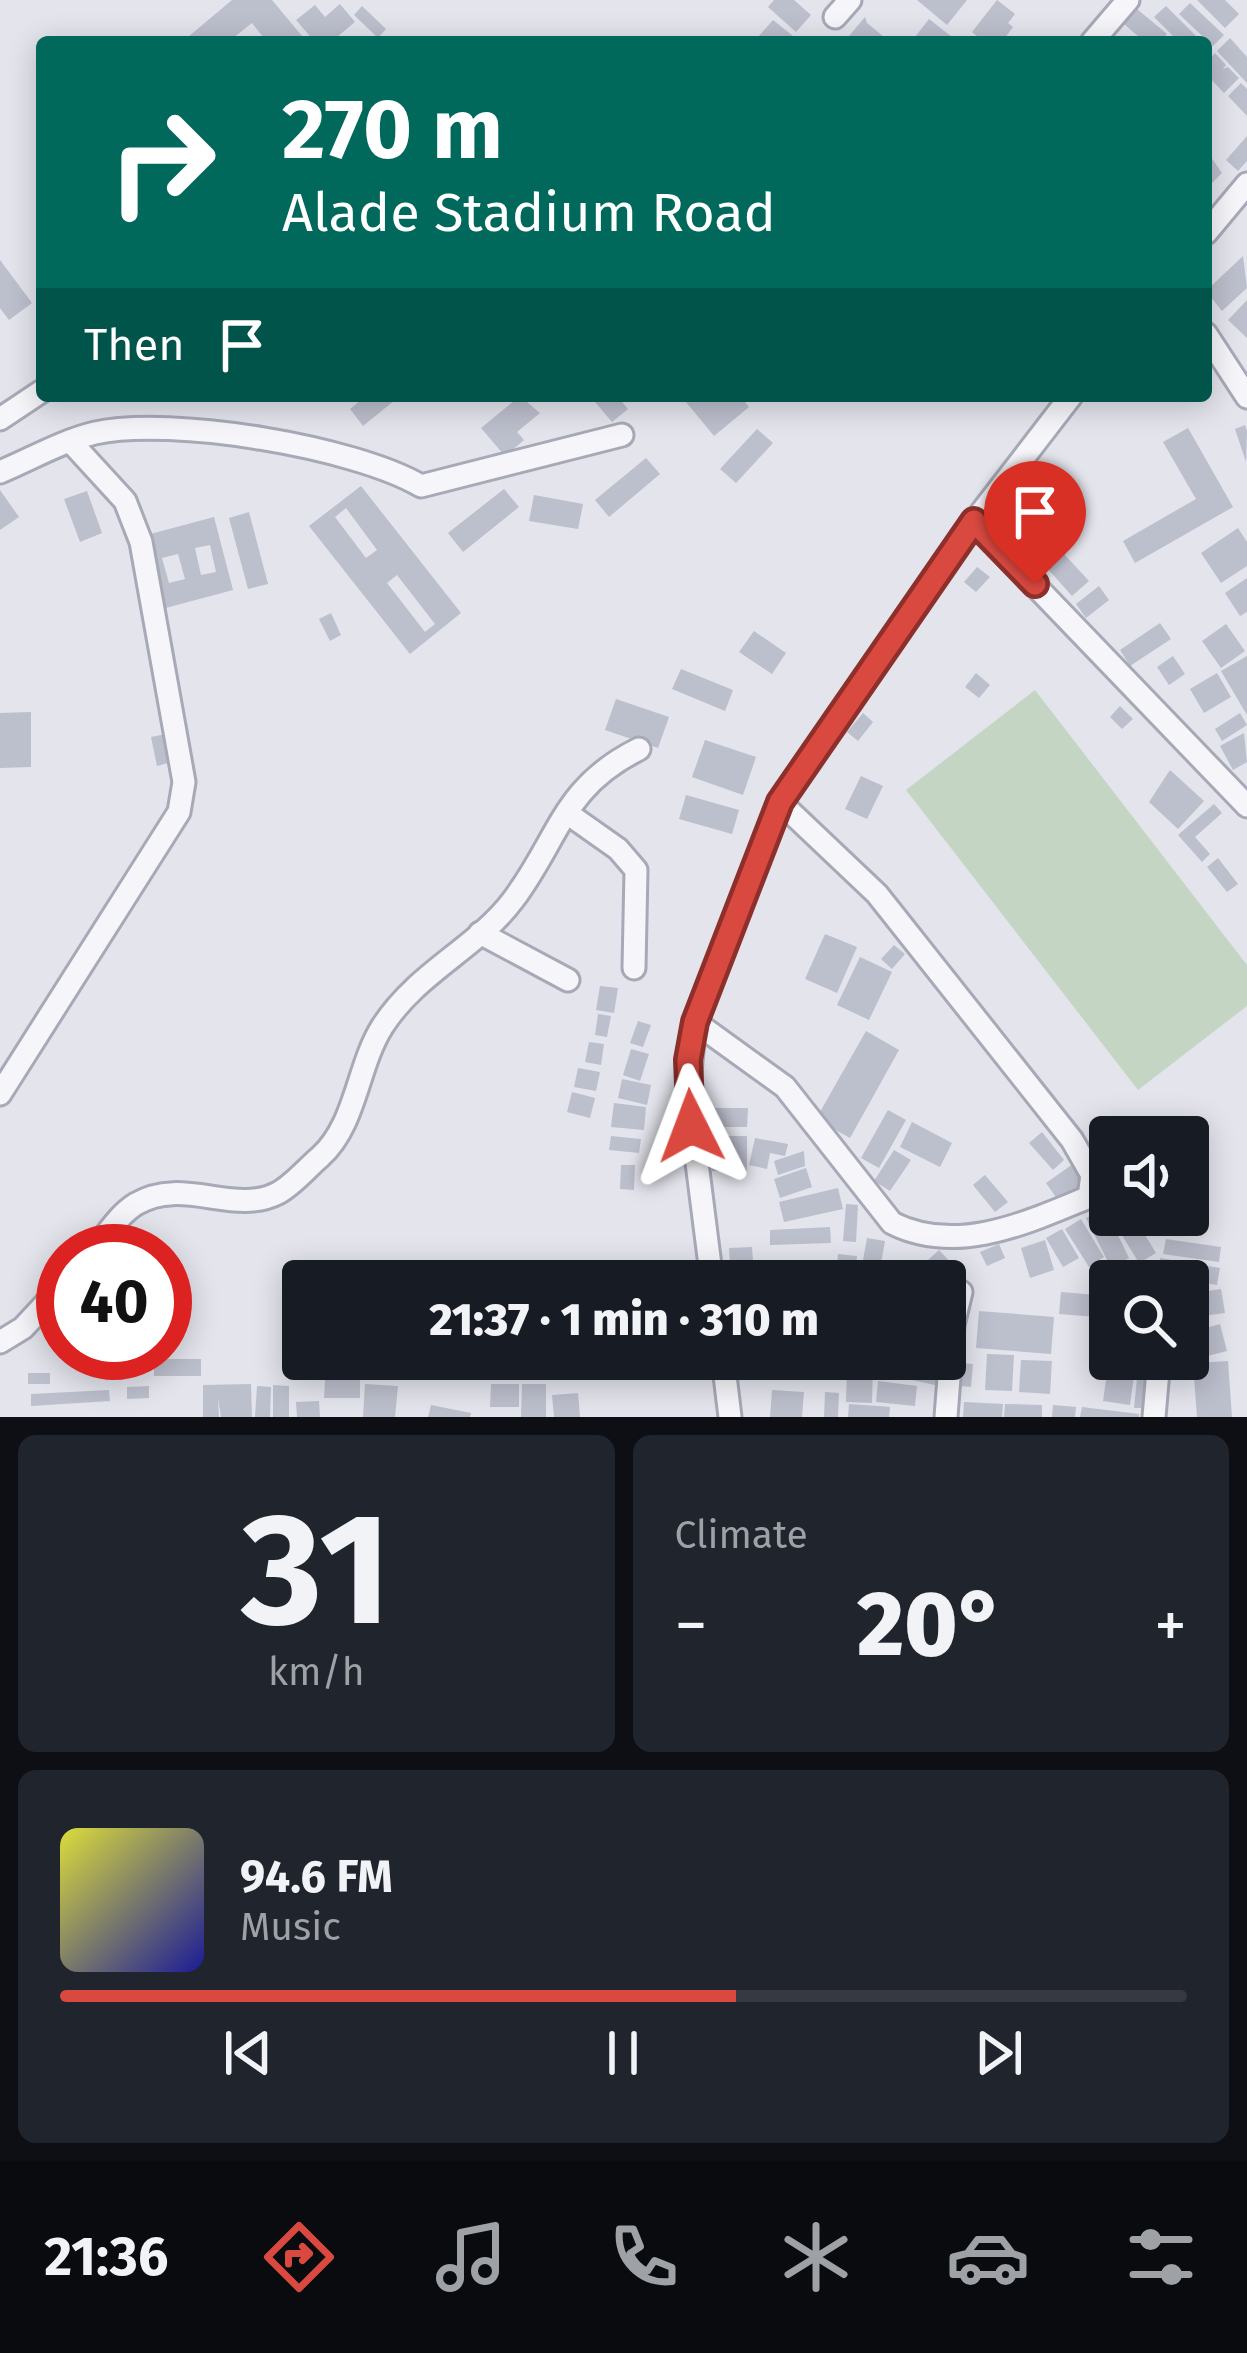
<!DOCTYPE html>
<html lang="en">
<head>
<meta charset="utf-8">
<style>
	:root { --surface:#171b24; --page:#20242c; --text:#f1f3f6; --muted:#9ea1a6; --line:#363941; --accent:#d94940 }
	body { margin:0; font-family:"Fira Sans",sans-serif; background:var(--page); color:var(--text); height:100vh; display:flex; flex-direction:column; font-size:45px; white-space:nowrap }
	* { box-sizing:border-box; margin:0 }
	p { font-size:39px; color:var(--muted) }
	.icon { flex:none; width:66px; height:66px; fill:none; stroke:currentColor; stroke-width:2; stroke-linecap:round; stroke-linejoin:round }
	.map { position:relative; height:1417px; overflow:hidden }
	.drawer { display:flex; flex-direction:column; gap:18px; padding:18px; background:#0d0f14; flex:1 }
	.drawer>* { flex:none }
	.guide { position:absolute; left:36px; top:36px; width:1176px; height:366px; border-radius:12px; box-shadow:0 6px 30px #0003; background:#00695c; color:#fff; overflow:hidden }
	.buttons { position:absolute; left:1089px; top:1116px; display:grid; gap:24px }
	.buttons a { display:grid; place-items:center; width:120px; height:120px; border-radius:12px; background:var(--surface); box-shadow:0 6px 30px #0003; font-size:60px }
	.speed { position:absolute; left:36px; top:1224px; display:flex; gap:24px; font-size:60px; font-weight:700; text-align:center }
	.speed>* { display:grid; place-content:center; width:156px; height:156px; border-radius:50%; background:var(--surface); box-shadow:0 6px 30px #0003; line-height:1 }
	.speed .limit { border:18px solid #d22; background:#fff; color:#111 }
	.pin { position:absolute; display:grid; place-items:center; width:102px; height:102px; color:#fff; margin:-123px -51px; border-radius:50% 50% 50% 0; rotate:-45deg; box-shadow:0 0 12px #0007 }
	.pin .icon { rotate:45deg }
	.me { position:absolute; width:132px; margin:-66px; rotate:357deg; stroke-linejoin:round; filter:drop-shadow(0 0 9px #0008) }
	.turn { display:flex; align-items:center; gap:42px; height:252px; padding:0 48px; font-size:54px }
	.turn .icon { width:156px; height:156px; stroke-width:2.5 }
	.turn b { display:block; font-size:84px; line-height:102px }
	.then { display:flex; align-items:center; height:114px; padding:0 48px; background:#0003; gap:24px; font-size:45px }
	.big { font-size:90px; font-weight:800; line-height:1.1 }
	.drawer .tile { flex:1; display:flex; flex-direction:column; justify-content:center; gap:18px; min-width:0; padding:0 42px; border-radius:18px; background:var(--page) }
	.drawer .dial { align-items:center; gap:0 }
	.dial b { font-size:156px; line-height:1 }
	.song { display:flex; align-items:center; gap:36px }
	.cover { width:144px; height:144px; border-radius:18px; background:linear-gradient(135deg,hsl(60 70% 55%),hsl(240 70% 35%)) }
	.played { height:12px; border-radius:6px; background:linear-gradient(90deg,var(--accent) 60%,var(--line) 60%) }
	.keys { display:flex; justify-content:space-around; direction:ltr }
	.heat { display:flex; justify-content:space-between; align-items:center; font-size:66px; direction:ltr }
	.drawer .tiles { flex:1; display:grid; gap:18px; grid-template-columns:1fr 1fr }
	.tile:last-child { grid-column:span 2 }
	.trip { position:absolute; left:282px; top:1260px; width:684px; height:120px; border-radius:12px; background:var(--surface); box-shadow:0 6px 30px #0003; font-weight:800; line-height:120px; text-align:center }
	.menu { display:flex; height:192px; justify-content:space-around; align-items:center; background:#090b0e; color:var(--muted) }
	.menu .icon { width:84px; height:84px }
	.menu .selected { color:var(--accent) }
	.menu b { font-size:54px; color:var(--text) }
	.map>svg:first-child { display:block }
	.green { fill:#c4d6c3 }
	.building { fill:#bcbfcc; fill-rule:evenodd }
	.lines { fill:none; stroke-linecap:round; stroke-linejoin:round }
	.minor-casing { stroke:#a7a9b7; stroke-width:27 }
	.minor { stroke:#f6f6fa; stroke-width:21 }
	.route-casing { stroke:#8d2f2a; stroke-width:30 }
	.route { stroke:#d94940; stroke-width:21 }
</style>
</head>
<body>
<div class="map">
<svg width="1247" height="1417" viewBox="0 0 1247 1417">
	<rect width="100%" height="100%" fill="#e3e4ec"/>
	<!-- green -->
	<path class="green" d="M 1035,690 L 1247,965 L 1247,1006 L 1138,1090 L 906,790 Z"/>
	<!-- building -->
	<g class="building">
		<path d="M 232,0 L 272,0 L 307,42 L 267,42 L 252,23 L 228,42 L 182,42 Z"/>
		<path d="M 774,0 L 794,0 L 811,15 L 796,32 L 768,7 Z"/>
		<path d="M 917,0 L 967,0 L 947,25 Z"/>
		<path d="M 997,0 L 1015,14 L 1008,23 L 1013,27 L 1002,42 L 984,42 L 972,32 Z"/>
		<path d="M 1197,0 L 1225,0 L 1239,14 L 1225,28 Z"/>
		<path d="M 1190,3 L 1224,35 L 1213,46 L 1179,14 Z"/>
		<path d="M 340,4 L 355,22 L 331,42 L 315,42 L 296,20 L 315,5 L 325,17 Z"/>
		<path d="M 362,6 L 386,29 L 378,38 L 354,15 Z"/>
		<path d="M 1166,6 L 1194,34 L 1203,42 L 1179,42 L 1154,17 Z"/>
		<path d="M 1137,9 L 1167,34 L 1160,42 L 1145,42 L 1124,24 Z"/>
		<path d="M 865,17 L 867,23 L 890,42 L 856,42 L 849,36 Z"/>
		<path d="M 929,19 L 952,37 L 947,42 L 911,42 Z"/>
		<path d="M 773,20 L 793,36 L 788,42 L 757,38 Z"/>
		<path d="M 1230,38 L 1247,57 L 1247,83 L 1217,51 Z"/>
		<path d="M 1215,53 L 1226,65 L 1223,69 L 1228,67 L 1239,78 L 1224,93 L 1206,74 L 1206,62 Z"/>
		<path d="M 1241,83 L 1247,89 L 1247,116 L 1228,96 Z"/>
		<path d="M 1247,136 L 1247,161 L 1238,171 L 1226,160 Z"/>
		<path d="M 1206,150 L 1222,173 L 1206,189 Z"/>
		<path d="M 1243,256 L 1247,288 L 1222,311 L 1206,291 Z"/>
		<path d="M 0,260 L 32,303 L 9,320 L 0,308 Z"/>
		<path d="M 1247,300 L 1247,338 L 1228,320 Z"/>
		<path d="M 366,396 L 400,396 L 363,426 L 350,409 Z"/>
		<path d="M 520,396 L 540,413 L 517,432 L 524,440 L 505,456 L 481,428 Z"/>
		<path d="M 590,396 L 617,396 L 628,409 L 612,422 Z"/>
		<path d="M 681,396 L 740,396 L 749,407 L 714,436 Z"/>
		<path d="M 1245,425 L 1247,431 L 1246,462 L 1235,429 Z"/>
		<path d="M 1188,428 L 1233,507 L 1135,563 L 1123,541 L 1196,499 L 1163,442 Z"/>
		<path d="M 757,429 L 773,443 L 736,483 L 720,469 Z"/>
		<path d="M 646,458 L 660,474 L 609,517 L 595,500 Z"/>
		<path d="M 361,486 L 461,613 L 410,654 L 309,526 ZM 346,508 L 377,550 L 366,558 L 335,517 ZM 397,575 L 435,624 L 425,632 L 387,583 Z"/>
		<path d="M 504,489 L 519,507 L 463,552 L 448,533 Z"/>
		<path d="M 0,490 L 19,517 L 0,530 Z"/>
		<path d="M 87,491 L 102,533 L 80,542 L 64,499 Z"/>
		<path d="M 534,495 L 583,504 L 578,529 L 529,521 Z"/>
		<path d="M 249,512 L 268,584 L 248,589 L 229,518 Z"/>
		<path d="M 1027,512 L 1050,535 L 1031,555 L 1007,532 Z"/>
		<path d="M 214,517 L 233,590 L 162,609 L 143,536 ZM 210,545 L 216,572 L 201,575 L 195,548 ZM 178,554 L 185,579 L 169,583 L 162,558 Z"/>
		<path d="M 1238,528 L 1247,542 L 1247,566 L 1221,583 L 1201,553 Z"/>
		<path d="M 1064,554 L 1089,581 L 1072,596 L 1048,569 Z"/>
		<path d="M 977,567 L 990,577 L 976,592 L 964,582 Z"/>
		<path d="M 1247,578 L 1247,612 L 1240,616 L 1225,593 Z"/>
		<path d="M 1099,586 L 1109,600 L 1086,618 L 1076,604 Z"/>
		<path d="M 331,613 L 341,635 L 330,641 L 319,619 Z"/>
		<path d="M 1160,623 L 1171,639 L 1130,666 L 1120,650 Z"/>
		<path d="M 1226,624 L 1245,651 L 1221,668 L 1202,641 Z"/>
		<path d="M 754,631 L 786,653 L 772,674 L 739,652 Z"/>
		<path d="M 1173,656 L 1185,674 L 1169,685 L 1157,667 Z"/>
		<path d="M 1247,656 L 1247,715 L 1221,671 Z"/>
		<path d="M 681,669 L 733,690 L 725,711 L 672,689 Z"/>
		<path d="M 976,673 L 990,685 L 979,698 L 965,687 Z"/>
		<path d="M 1217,673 L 1231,697 L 1204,713 L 1190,689 Z"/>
		<path d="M 616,699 L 669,717 L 658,748 L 605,730 Z"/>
		<path d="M 1120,706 L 1133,719 L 1122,729 L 1110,717 Z"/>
		<path d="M 31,712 L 31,767 L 0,768 L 0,713 Z"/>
		<path d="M 863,713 L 873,722 L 858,741 L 847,732 Z"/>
		<path d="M 1240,713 L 1247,725 L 1222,741 L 1215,729 Z"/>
		<path d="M 1244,733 L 1247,762 L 1233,770 L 1220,746 Z"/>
		<path d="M 166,734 L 172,762 L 157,766 L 151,737 Z"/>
		<path d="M 705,740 L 756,757 L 743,795 L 692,777 Z"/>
		<path d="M 1170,770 L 1204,801 L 1178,829 L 1149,802 Z"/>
		<path d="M 861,776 L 883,786 L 867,819 L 845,809 Z"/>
		<path d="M 686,795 L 739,810 L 732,834 L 679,819 Z"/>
		<path d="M 1214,804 L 1222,813 L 1195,837 L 1210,854 L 1202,862 L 1178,835 Z"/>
		<path d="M 1218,858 L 1238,884 L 1227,892 L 1207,867 Z"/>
		<path d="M 825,934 L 857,947 L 837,993 L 805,979 Z"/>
		<path d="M 894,945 L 905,954 L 892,969 L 881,959 Z"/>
		<path d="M 860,957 L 892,972 L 869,1020 L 837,1005 Z"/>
		<path d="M 600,986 L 618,988 L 614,1013 L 596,1010 Z"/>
		<path d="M 598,1014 L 611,1016 L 607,1037 L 595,1035 Z"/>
		<path d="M 638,1021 L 651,1025 L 643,1047 L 630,1043 Z"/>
		<path d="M 866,1031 L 899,1050 L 850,1138 L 816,1119 Z"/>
		<path d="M 589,1042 L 604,1044 L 601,1065 L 585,1062 Z"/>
		<path d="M 631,1049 L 649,1054 L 640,1081 L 623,1075 Z"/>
		<path d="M 578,1068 L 600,1072 L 596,1091 L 574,1087 Z"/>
		<path d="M 622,1079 L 651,1085 L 647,1105 L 618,1098 Z"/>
		<path d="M 572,1092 L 595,1098 L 590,1118 L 567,1112 Z"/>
		<path d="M 614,1103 L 646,1107 L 644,1130 L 611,1127 Z"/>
		<path d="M 713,1108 L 748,1108 L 747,1127 L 713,1127 Z"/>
		<path d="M 888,1110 L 906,1120 L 879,1168 L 861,1158 Z"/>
		<path d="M 912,1122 L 952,1143 L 940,1167 L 900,1147 Z"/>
		<path d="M 1042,1132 L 1064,1160 L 1053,1170 L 1029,1143 Z"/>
		<path d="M 611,1136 L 641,1139 L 639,1153 L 609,1150 Z"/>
		<rect x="712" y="1136" width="35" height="35"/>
		<path d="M 755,1138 L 788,1144 L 785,1156 L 770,1153 L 767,1169 L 749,1165 Z"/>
		<path d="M 894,1150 L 911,1160 L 890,1191 L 874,1181 Z"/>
		<path d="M 804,1151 L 805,1166 L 778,1175 L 774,1161 Z"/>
		<path d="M 1073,1164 L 1087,1184 L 1060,1203 L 1046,1183 Z"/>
		<path d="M 621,1165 L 635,1165 L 634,1190 L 620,1189 Z"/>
		<path d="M 806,1168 L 812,1187 L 780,1198 L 774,1179 Z"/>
		<path d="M 985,1175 L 1008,1202 L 995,1212 L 973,1185 Z"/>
		<path d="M 838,1188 L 843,1209 L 784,1222 L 779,1202 Z"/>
		<path d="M 846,1204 L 858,1205 L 856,1242 L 843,1241 Z"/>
		<path d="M 1105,1208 L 1129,1258 L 1111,1268 L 1086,1218 Z"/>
		<path d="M 1133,1215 L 1156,1253 L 1139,1263 L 1111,1217 Z"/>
		<path d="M 1081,1219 L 1104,1257 L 1089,1267 L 1065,1229 Z"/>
		<path d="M 830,1227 L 831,1243 L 770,1245 L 770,1230 Z"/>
		<path d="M 1062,1229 L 1079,1258 L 1063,1267 L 1046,1238 Z"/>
		<path d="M 867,1238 L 885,1241 L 881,1263 L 863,1260 Z"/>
		<path d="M 1166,1239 L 1221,1247 L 1219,1262 L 1163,1254 Z"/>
		<path d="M 1045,1240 L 1054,1270 L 1030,1278 L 1021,1248 Z"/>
		<path d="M 999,1244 L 1005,1258 L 987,1266 L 980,1252 Z"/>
		<path d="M 752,1247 L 754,1276 L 786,1273 L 786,1281 L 731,1281 L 729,1248 Z"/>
		<path d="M 939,1250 L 954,1266 L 938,1281 L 927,1281 L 917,1270 Z"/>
		<path d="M 838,1254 L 857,1256 L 855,1281 L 835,1281 Z"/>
		<path d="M 1160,1258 L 1220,1268 L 1217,1285 L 1158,1275 Z"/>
		<path d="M 863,1263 L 882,1265 L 881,1281 L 861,1281 Z"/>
		<path d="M 1145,1267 L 1147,1281 L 1107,1281 L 1106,1270 Z"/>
		<path d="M 1221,1289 L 1225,1313 L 1188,1318 L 1188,1294 Z"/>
		<path d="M 1061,1292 L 1097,1295 L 1096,1317 L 1059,1314 Z"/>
		<path d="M 979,1311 L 1054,1317 L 1051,1354 L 976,1348 Z"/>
		<path d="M 183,1315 L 184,1334 L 165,1335 L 165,1316 Z"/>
		<path d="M 1220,1324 L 1227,1351 L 1188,1361 L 1188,1333 Z"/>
		<path d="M 987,1354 L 1014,1355 L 1012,1391 L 985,1390 Z"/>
		<rect x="154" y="1359" width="47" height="17"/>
		<path d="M 892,1359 L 941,1361 L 935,1385 L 889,1375 Z"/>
		<path d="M 1021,1360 L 1052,1361 L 1050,1394 L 1019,1392 Z"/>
		<path d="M 1228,1361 L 1232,1417 L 1197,1417 L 1193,1363 Z"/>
		<path d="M 962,1363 L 973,1364 L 971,1387 L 960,1386 Z"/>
		<path d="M 847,1366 L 873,1367 L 872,1403 L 846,1402 Z"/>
		<path d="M 1108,1366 L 1135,1369 L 1130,1405 L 1103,1401 Z"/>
		<path d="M 1138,1369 L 1147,1369 L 1143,1408 L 1134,1408 Z"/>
		<rect x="28" y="1373" width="22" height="11"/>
		<path d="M 325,1379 L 360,1379 L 360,1398 L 324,1398 Z"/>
		<path d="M 878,1381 L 917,1386 L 915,1406 L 876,1402 Z"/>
		<path d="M 251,1384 L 252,1417 L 221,1417 L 218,1398 L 219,1417 L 203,1417 L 203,1385 Z"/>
		<path d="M 365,1384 L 398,1386 L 395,1417 L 363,1417 Z"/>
		<path d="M 491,1384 L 519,1384 L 519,1407 L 490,1407 Z"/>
		<path d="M 522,1384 L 546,1384 L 546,1417 L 521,1417 Z"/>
		<path d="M 273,1385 L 289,1386 L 289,1417 L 273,1417 Z"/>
		<path d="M 149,1386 L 149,1398 L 127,1399 L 127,1387 Z"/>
		<path d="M 257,1386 L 271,1387 L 270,1417 L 255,1417 Z"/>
		<path d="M 109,1390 L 110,1401 L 31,1406 L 31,1394 Z"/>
		<path d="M 772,1390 L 804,1392 L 802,1417 L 770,1417 Z"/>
		<path d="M 825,1392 L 839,1393 L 838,1417 L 824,1417 Z"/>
		<path d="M 578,1393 L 580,1417 L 554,1417 L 552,1395 Z"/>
		<path d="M 319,1401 L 320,1417 L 297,1417 L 296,1402 Z"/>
		<path d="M 964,1402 L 1003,1404 L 1002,1417 L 963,1417 Z"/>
		<path d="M 849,1404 L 890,1407 L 889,1417 L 848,1417 Z"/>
		<path d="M 1005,1404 L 1042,1405 L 1042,1417 L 1004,1417 Z"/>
		<path d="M 431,1405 L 471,1413 L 470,1417 L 428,1417 Z"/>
		<path d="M 1053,1405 L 1076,1407 L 1075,1417 L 1052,1417 Z"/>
		<path d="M 1082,1407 L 1139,1414 L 1139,1417 L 1080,1417 Z"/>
	</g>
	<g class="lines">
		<defs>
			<g id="minor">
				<path d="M 835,17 L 850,0"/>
				<path d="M 1092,42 L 1128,0"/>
				<path d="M 1206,233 L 1247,184"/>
				<path d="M 1206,334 L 1247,397"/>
				<path d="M 0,419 L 42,391"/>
				<path d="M 0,472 C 31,459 62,441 95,433 C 171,416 355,447 421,486 L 622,435"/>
				<path d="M 974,522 L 1247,806"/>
				<path d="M 567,813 L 618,849 L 636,870 L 634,968"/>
				<path d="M 480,933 L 568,980"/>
				<path d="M 695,1022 L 785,1087 L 892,1223 C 957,1256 1028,1222 1089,1197 L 1092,1175 L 1072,1140 L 877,894 L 780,802"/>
				<path d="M 0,1094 L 179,812 L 184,782 L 141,542 L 125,501 L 70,441"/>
				<path d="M 93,1251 C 106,1236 118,1215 136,1204 C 183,1176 234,1216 278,1193 C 293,1185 307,1168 320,1157 C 356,1125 357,1067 382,1027 C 416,973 477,948 513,900 C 559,839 562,787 639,749"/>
				<path d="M 712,1281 L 688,1092 L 695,1022 L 780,802 L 974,522 L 1071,396"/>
				<path d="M 0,1342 L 23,1328 L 63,1285"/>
				<path d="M 723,1359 L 730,1417"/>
				<path d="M 946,1417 L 953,1325 L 961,1292"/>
				<path d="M 1154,1417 L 1159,1359"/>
			</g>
		</defs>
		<!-- minor casing -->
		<use href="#minor" class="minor-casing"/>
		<!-- minor -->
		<use href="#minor" class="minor"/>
	</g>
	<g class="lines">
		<defs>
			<path id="route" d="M 691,1126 L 688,1060 L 695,1022 L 780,802 L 974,521 L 1035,584"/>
		</defs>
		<!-- route casing -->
		<use href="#route" class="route-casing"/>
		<!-- route -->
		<use href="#route" class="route"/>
	</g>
</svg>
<div class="buttons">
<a><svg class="icon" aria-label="sound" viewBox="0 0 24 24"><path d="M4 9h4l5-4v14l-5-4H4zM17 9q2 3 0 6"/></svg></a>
<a><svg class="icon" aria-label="search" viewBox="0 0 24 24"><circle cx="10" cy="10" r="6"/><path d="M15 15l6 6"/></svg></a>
</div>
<div class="speed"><div class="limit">40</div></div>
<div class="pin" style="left:1035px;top:584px;background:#d93025"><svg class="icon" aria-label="arrive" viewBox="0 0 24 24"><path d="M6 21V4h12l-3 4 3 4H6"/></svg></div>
<svg class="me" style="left:691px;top:1126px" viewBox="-20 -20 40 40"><path d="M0-17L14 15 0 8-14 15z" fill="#d94940" stroke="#fff" stroke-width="4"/></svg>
<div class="trip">21:37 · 1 min · 310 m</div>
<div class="guide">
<div class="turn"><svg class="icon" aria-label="right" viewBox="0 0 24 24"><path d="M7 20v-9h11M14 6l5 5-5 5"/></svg><div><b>270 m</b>Alade Stadium Road</div></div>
<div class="then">Then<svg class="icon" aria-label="arrive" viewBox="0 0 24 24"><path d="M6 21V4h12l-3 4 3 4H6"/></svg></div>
</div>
</div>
<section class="drawer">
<div class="tiles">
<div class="tile dial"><b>31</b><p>km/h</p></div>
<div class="tile"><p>Climate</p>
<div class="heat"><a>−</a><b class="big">20°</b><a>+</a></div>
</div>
<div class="tile">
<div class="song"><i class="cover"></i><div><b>94.6 FM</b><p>Music</p></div></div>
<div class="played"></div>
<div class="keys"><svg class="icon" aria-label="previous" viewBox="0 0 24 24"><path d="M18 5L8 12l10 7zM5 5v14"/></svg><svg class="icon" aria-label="pause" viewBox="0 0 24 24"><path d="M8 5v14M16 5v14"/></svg><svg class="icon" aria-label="next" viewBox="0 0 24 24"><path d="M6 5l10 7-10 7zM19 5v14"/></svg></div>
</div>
</div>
</section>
<nav class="menu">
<b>21:36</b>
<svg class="icon selected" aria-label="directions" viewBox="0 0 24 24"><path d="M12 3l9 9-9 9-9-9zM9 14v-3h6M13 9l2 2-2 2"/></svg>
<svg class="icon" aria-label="music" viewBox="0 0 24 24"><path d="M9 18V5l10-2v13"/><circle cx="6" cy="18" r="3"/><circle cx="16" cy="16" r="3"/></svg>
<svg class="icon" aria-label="phone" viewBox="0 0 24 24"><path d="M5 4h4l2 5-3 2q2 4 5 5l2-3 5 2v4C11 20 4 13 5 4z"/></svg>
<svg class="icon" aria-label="climate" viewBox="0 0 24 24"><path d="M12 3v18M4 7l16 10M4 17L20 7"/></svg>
<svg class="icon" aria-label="car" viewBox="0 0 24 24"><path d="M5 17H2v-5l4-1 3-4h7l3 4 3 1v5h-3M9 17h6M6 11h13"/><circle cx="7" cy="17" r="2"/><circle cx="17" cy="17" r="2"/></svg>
<svg class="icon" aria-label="filters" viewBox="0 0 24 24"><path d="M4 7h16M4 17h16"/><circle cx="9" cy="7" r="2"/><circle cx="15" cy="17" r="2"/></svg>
</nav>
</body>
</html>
